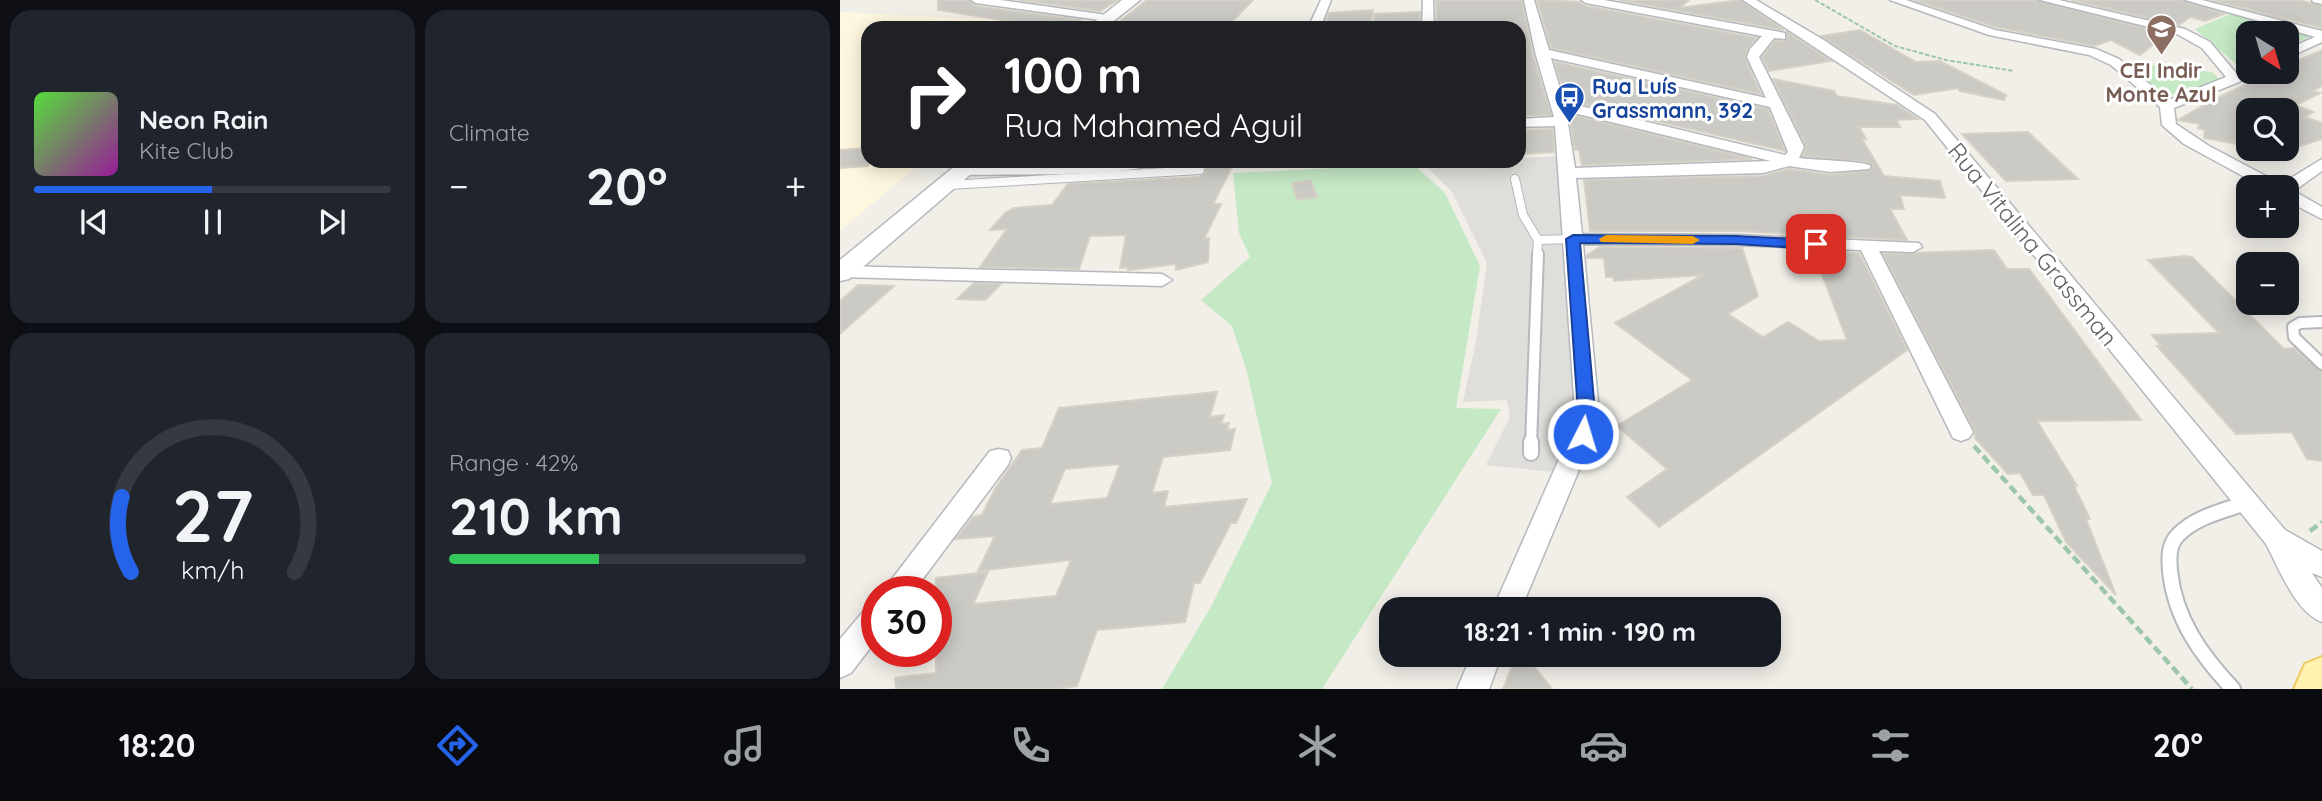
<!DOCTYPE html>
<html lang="en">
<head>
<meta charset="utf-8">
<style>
	:root { --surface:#171b24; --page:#20242c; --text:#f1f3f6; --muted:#9ea1a6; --line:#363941; --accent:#2563eb }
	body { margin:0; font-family:Quicksand,sans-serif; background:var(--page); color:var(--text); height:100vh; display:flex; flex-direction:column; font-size:26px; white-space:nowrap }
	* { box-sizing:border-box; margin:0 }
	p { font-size:23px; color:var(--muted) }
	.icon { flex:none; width:38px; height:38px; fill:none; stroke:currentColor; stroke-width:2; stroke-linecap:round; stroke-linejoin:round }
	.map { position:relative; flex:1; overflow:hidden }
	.sheet { display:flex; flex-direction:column; gap:10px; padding:10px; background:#0d0f14; width:840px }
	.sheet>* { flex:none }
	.banner { position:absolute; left:21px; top:21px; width:665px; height:147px; border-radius:21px; box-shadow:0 4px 18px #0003; background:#202124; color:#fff; overflow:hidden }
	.needle { width:46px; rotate:143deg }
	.controls { position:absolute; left:1396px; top:21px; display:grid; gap:14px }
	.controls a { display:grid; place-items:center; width:63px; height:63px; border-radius:14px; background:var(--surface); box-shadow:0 4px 18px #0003; font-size:35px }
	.speed { position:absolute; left:21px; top:576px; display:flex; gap:14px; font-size:35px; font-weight:700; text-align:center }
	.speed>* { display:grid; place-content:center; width:91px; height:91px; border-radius:50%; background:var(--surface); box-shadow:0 4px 18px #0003; line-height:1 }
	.speed .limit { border:10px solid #d22; background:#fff; color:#111 }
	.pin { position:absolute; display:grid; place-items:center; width:60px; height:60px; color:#fff; margin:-30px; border-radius:14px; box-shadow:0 4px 10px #0006 }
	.me { position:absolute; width:77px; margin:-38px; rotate:5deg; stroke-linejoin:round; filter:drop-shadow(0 0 5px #0008) }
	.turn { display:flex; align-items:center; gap:24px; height:147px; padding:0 28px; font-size:32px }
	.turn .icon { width:91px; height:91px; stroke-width:2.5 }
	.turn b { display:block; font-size:49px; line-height:60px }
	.big { font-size:52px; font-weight:800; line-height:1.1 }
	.sheet .widget { flex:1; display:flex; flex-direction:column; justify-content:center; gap:10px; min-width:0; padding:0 24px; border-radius:21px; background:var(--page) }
	.sheet .dial { align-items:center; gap:0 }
	.dial svg { height:182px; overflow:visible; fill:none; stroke:var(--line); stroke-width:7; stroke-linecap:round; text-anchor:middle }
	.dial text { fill:var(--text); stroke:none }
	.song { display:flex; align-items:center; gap:21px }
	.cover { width:84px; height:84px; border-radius:10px; background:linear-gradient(135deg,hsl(110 70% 55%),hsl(300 70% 35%)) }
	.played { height:7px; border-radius:4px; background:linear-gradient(90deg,var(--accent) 50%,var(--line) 50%) }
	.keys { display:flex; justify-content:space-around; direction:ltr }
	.heat { display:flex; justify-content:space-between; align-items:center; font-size:38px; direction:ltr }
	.charge { height:10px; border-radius:5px; background:linear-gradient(90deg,#34c759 42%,var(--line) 0) }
	.sheet .tiles { flex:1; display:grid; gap:10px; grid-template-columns:repeat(2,1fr) }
	.trip { position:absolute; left:539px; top:597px; width:402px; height:70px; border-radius:21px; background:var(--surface); box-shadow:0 4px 18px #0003; font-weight:800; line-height:70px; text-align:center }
	.dock { display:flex; height:112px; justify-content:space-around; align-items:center; background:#090b0e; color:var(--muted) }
	.dock .icon { width:49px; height:49px }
	.dock .on { color:var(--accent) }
	.dock b { font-size:32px; color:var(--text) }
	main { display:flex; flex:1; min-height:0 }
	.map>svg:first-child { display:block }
	.commercial { fill:#fef7e0 }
	.industrial { fill:#e0deda }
	.green { fill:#c5e8c5 }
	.building { fill:#cccac5; stroke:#d6d1c6; stroke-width:2; fill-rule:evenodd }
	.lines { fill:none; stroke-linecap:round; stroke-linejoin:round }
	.service-far2-casing { stroke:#b5b8bc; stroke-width:10 }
	.service-far1-casing { stroke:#b5b8bc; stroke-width:14 }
	.service-casing { stroke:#b5b8bc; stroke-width:18 }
	.minor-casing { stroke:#b5b8bc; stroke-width:3 }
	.secondary-casing { stroke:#b6babf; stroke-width:3 }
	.primary-casing { stroke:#f2c960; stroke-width:4 }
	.path-far1 { stroke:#9cc7a9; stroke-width:2; stroke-dasharray:4.5 2; stroke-linecap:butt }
	.path { stroke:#9cc7a9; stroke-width:4.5; stroke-dasharray:9 4.5; stroke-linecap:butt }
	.service-far2 { stroke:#fff; stroke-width:8 }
	.service-far1 { stroke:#fff; stroke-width:10 }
	.service { stroke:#fff; stroke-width:14 }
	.minor { fill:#fff; fill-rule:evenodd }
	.secondary { fill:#fff; fill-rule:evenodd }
	.primary { fill:#fff2af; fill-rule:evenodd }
	.route { fill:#2563eb; stroke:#184099; stroke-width:2 }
	.slow { fill:#f59e0b }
	.labels { text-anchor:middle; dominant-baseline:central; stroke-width:6; stroke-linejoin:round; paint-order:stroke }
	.far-education-label { font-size:21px; font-weight:bold; fill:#785e54; stroke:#fff }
	.far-transit-label { font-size:21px; font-weight:bold; fill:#164399; stroke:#fff; text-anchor:start }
	.street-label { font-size:24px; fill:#5f6368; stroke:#fff }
</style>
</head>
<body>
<main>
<section class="sheet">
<div class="tiles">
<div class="widget">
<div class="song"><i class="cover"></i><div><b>Neon Rain</b><p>Kite Club</p></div></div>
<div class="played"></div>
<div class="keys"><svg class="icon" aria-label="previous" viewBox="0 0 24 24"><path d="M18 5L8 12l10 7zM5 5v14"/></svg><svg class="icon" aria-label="pause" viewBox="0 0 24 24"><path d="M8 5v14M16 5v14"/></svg><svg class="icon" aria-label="next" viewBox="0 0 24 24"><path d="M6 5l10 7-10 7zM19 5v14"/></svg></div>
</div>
<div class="widget"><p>Climate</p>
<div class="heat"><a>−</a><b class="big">20°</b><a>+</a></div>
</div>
<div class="widget dial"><svg viewBox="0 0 100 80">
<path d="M14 69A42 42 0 1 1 86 69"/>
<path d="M14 69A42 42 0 0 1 10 36" stroke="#2563eb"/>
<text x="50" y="56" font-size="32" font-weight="700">27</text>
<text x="50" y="72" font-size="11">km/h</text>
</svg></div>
<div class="widget"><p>Range · 42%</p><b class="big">210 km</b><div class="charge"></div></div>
</div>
</section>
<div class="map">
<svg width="1482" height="689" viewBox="0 0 1482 689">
	<rect width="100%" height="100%" fill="#f1efe8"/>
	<!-- commercial -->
	<path class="commercial" d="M 0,12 L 155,20 L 241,26 L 28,28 L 28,161 L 83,161 L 0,231 Z"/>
	<!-- industrial -->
	<path class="industrial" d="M 719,156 L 734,416 L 714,472 L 646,465 L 670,417 L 667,400 L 623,402 L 636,341 L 647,263 L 612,192 L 582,162 L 679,161 L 679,158 Z"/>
	<!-- green -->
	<g class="green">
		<path d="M 1393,13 L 1466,33 L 1471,36 L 1447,47 L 1447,33 L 1409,33 L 1409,65 L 1405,67 L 1396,64 L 1355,29 Z"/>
		<path d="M 1304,64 L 1372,72 L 1381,80 C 1331,102 1332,101 1289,67 Z"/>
		<path d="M 573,164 L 605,193 L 640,266 L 616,408 L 661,409 L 482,689 L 322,689 L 372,605 L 432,483 L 406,368 L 392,326 L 361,300 L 410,257 L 399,233 L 393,173 Z"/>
	</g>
	<!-- building -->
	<g class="building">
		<path d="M 98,0 L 129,0 L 136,6 L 240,20 L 222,28 L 214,28 L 98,10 Z"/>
		<path d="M 179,0 L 278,0 L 260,11 Z"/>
		<path d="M 307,0 L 413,0 L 391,23 L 383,27 L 274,26 Z"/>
		<path d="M 596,0 L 682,0 L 692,53 L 711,115 L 679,116 L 679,28 L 597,28 Z"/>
		<path d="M 697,0 L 739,2 L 746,6 L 917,38 L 908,48 L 905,58 L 912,74 L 910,74 L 912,75 L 921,94 L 711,48 Z"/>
		<path d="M 779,0 L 849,0 L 839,8 L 900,0 L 944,30 Z"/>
		<path d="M 1074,0 L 1197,0 L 1327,34 L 1300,55 L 1271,40 L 1254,46 L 1156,27 Z"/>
		<path d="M 1231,0 L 1342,0 L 1384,14 L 1365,21 L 1350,17 L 1339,25 Z"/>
		<path d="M 1372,0 L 1458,0 L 1471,3 L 1482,6 L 1482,28 Z"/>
		<path d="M 533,10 L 530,28 L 483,28 L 489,13 Z"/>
		<path d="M 580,12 L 579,28 L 535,28 L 534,14 Z"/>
		<path d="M 1020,30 L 1076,62 L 1100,61 L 1166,95 L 1164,100 L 1120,91 L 1118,88 L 1074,95 L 981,36 Z"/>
		<path d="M 947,32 L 991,61 L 929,71 L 922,57 L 935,41 L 947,41 Z"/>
		<path d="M 1482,50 L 1482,86 L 1472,91 L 1480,93 L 1456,105 L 1473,112 L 1465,117 L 1482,123 L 1482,139 L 1439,153 L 1424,149 L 1447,149 L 1447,110 L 1409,110 L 1409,146 L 1364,138 L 1365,130 L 1358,128 L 1360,124 L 1338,120 L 1379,97 L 1433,72 L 1447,72 L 1447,65 Z"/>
		<path d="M 715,62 L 928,109 L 945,151 L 726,100 Z"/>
		<path d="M 933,79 L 994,91 L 997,96 L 1057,105 L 1078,119 L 1056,120 L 1060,127 L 1019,127 L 1026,139 L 1022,139 L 1044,176 L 1100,181 L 1105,198 L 1060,195 L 1064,209 L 1050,209 L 1067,240 L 897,231 L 750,231 L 744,180 L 923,176 L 949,169 L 990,175 L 1031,170 L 1034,165 L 1027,162 L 963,156 L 966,146 Z"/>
		<path d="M 729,114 L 912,159 L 742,165 L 739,150 L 735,150 Z"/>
		<path d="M 713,129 L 714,152 L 679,154 L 679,130 Z"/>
		<path d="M 1188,132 L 1238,179 L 1166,181 L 1122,134 Z"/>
		<path d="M 28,148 L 28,166 L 0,168 L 0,150 Z"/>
		<path d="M 324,161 L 395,161 L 373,204 L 381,204 L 364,239 L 369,238 L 368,262 L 336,270 L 336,264 L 288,270 L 288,267 L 280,268 L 286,235 L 250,236 L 239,269 L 140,267 L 167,229 L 150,230 L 165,213 L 174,208 L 212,205 L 228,184 L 360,177 L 366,172 L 366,167 L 360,164 L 318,166 Z"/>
		<path d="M 471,180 L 477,197 L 457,200 L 452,183 Z"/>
		<path d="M 760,247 L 902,248 L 918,296 L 888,314 L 923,337 L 948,322 L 979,341 L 1007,340 L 973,251 L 1019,253 L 1067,350 L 819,527 L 787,497 L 827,469 L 777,426 L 852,380 L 775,323 L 863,275 L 774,281 L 773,277 L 766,277 L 764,258 L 747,258 L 747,255 Z"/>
		<path d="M 1154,250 L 1167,269 L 1189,269 L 1301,420 L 1197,421 L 1237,486 L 1234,486 L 1250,519 L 1246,519 L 1276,595 L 1226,542 L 1204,495 L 1193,495 L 1180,473 L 1168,474 L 1135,438 L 1135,431 L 1043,254 Z"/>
		<path d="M 1344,256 L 1352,257 L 1444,349 L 1454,348 L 1482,372 L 1482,461 L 1467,459 L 1452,432 L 1396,434 L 1317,346 L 1321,346 L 1312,335 L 1379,333 L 1308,260 Z"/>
		<path d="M 134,283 L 161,284 L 145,300 L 117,299 Z"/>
		<path d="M 18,285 L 54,286 L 0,334 L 0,301 Z"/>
		<path d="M 377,392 L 370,417 L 384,415 L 381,424 L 389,423 L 387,430 L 395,429 L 390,450 L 323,457 L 312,493 L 328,491 L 324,507 L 407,499 L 396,523 L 391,523 L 360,583 L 354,583 L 345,622 L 257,630 L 237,686 L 214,689 L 56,689 L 55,678 L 96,673 L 96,578 L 148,572 L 133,604 L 216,596 L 231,560 L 138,571 L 155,536 L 116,539 L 133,517 L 142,515 L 155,489 L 182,450 L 202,448 L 219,408 ZM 280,464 L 267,498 L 210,504 L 225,469 Z"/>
		<path d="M 677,654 L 684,654 L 712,689 L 663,689 Z"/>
	</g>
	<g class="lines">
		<defs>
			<g id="service-far2">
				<path d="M 675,179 L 683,215 L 698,240 L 697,255"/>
				<path d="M 109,185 L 360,170"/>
				<path d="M 698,240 L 733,239"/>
			</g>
			<g id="service-far1">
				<path d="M 1482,322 L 1460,323 L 1453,327 L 1454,337 L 1482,364"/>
				<path d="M 691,444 L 698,254"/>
			</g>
			<g id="service">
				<path d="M 691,453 L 691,442"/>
				<path d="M 1393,689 C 1361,655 1335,619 1330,571 C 1329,559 1328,545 1338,535 C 1355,517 1383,511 1406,503"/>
			</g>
			<g id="minor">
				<path d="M 131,0 L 160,0 L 267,15 L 273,18 L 267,21 L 136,3 Z"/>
				<path d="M 481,0 L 491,0 L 480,28 L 468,28 Z"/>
				<path d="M 583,0 L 593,0 L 594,28 L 582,28 Z"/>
				<path d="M 684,0 L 694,0 L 709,50 L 926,98 L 907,57 L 910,49 L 922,36 L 746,3 L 741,0 L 764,0 L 945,33 L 945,39 L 934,38 L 919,57 L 964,147 L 959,158 C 973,160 1025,161 1031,166 L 1029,169 L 990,172 L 949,166 L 923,173 L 736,178 L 742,234 L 896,235 L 1079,243 L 1082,247 L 1073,252 L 1039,251 L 1133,432 L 1129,438 L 1121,441 L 1113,438 L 1021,250 L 896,245 L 743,244 L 759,412 L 754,434 L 681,609 L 653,609 L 730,434 L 735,412 L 715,126 L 679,127 L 679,119 L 714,117 L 695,52 ZM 711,58 L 930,107 L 948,152 L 945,155 L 724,102 ZM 726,111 L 931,161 L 735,168 Z"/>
				<path d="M 903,0 L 916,0 L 982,39 L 1095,114 L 1445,530 L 1482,551 L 1482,577 L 1472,573 L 1482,588 L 1482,622 C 1455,612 1439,568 1426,544 L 1085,120 Z"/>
				<path d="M 1050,0 L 1066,0 L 1155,30 L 1256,49 L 1279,59 L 1329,100 L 1386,77 L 1362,48 L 1337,34 L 1200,0 L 1219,0 L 1345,29 L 1370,42 L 1396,73 L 1409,68 L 1409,72 L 1415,72 L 1399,82 L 1334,108 L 1336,124 L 1369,146 L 1441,184 L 1482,159 L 1482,171 L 1454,191 L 1482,207 L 1482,219 L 1447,201 L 1447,187 L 1423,187 L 1344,144 L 1322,125 L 1320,107 L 1271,65 L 1249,55 L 1149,35 Z"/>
				<path d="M 1345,0 L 1362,0 L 1482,31 L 1482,42 L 1447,58 L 1447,49 L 1475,37 Z"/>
				<path d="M 1472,0 L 1482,0 L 1482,4 L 1473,2 Z"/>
				<path d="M 321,161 C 305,177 157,174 126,175 L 118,170 L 126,165 Z"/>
				<path d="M 0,266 L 322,274 L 332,280 L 322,286 L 3,277 L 0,276 Z"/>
				<path d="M 159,449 L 168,451 L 171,458 L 168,465 L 73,592 L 42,592 L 150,451 Z"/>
				<path d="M 37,603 L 37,639 L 11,673 L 0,678 L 0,639 L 27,607 Z"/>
				<path d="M 632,654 L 662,654 L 649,689 L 617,689 Z"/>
			</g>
			<g id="secondary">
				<path d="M 282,0 L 300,0 L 265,28 L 247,28 Z"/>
				<path d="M 121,161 L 146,161 L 9,279 L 0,281 L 0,260 Z"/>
			</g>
			<path id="primary" d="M 1482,657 L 1482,689 L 1454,689 L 1465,664 Z"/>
		</defs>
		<!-- service-far2 casing -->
		<use href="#service-far2" class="service-far2-casing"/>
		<!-- service-far1 casing -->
		<use href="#service-far1" class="service-far1-casing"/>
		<!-- service casing -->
		<use href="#service" class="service-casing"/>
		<!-- minor casing -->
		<use href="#minor" class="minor-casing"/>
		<!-- secondary casing -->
		<use href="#secondary" class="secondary-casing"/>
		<!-- primary casing -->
		<use href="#primary" class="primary-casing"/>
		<!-- path-far1 -->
		<path class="path-far1" d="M 975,0 L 1055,46 L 1106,60 L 1174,71"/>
		<!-- path -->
		<g class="path">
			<path d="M 1134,446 L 1352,689"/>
			<path d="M 1470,531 L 1482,522"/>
		</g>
		<!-- service-far2 -->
		<use href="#service-far2" class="service-far2"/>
		<!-- service-far1 -->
		<use href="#service-far1" class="service-far1"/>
		<!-- service -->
		<use href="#service" class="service"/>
		<!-- minor -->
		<use href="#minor" class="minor"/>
		<!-- secondary -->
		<use href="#secondary" class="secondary"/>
		<!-- primary -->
		<use href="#primary" class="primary"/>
	</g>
	<!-- route -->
	<path class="route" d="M 733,235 L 896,236 L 976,240 L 983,244 L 976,249 L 896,244 L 740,243 L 755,412 L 749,438 L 736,438 L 734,434 L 738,412 L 726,239 Z"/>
	<!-- slow -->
	<path class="slow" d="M 766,235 L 853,236 L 860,240 L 853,244 L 761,242 L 759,239 Z"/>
	<!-- icons -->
	<defs>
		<symbol id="school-pin" viewBox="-11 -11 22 30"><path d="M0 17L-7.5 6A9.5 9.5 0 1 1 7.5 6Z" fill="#8d6e63" stroke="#fff"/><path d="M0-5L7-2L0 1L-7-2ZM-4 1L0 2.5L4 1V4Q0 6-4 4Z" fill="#fff"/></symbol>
		<symbol id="bus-pin" viewBox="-11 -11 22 30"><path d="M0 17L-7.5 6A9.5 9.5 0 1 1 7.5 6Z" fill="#1a4fb4" stroke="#fff"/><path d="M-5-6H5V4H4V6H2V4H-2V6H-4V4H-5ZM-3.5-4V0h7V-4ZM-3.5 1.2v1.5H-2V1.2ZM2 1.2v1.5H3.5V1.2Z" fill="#fff"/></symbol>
	</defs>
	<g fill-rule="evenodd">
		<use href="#school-pin" x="1304" y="12" width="35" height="47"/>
		<use href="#bus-pin" x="712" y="80" width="35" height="47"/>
	</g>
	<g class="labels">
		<!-- far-education labels -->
		<g class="far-education-label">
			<text x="1321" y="70">CEI Indir<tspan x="1321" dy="24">Monte Azul</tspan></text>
		</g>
		<!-- far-transit labels -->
		<g class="far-transit-label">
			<text x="752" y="86">Rua Luís<tspan x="752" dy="24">Grassmann, 392</tspan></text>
		</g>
		<!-- street labels -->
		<g class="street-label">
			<text transform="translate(1193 244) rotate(51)">Rua Vitalina Grassman</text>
		</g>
	</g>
</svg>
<div class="controls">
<a><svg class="needle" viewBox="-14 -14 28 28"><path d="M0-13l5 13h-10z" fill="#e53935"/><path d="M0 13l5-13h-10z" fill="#9ea1a6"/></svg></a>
<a><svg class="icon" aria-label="search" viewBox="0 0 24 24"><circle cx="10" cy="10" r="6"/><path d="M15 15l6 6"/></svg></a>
<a>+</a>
<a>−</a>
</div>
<div class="speed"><div class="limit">30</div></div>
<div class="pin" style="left:976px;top:244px;background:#d93025"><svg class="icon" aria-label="arrive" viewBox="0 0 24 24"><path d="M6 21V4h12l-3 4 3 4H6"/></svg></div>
<svg class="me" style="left:743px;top:434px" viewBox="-20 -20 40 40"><circle r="17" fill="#2563eb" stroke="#fff" stroke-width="3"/><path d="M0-11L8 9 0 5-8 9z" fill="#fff"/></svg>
<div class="trip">18:21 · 1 min · 190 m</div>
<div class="banner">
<div class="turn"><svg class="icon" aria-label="right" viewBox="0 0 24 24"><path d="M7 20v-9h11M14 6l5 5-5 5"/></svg><div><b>100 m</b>Rua Mahamed Aguil</div></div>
</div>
</div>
</main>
<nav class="dock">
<b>18:20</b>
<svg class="icon on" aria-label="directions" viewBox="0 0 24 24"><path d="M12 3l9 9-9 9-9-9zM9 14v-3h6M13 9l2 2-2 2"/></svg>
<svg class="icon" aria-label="music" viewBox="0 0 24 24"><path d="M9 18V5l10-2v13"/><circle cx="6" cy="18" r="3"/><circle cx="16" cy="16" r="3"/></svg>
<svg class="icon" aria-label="phone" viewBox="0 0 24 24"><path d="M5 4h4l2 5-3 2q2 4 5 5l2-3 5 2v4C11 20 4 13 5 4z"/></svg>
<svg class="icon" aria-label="climate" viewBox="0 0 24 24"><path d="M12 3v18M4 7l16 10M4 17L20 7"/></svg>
<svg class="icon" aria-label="car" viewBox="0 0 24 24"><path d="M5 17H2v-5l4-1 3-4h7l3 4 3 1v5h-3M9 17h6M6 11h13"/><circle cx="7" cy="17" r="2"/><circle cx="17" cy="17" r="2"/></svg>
<svg class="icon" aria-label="filters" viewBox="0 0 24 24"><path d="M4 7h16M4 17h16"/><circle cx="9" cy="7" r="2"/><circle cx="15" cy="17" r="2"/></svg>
<b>20°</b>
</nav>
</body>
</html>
